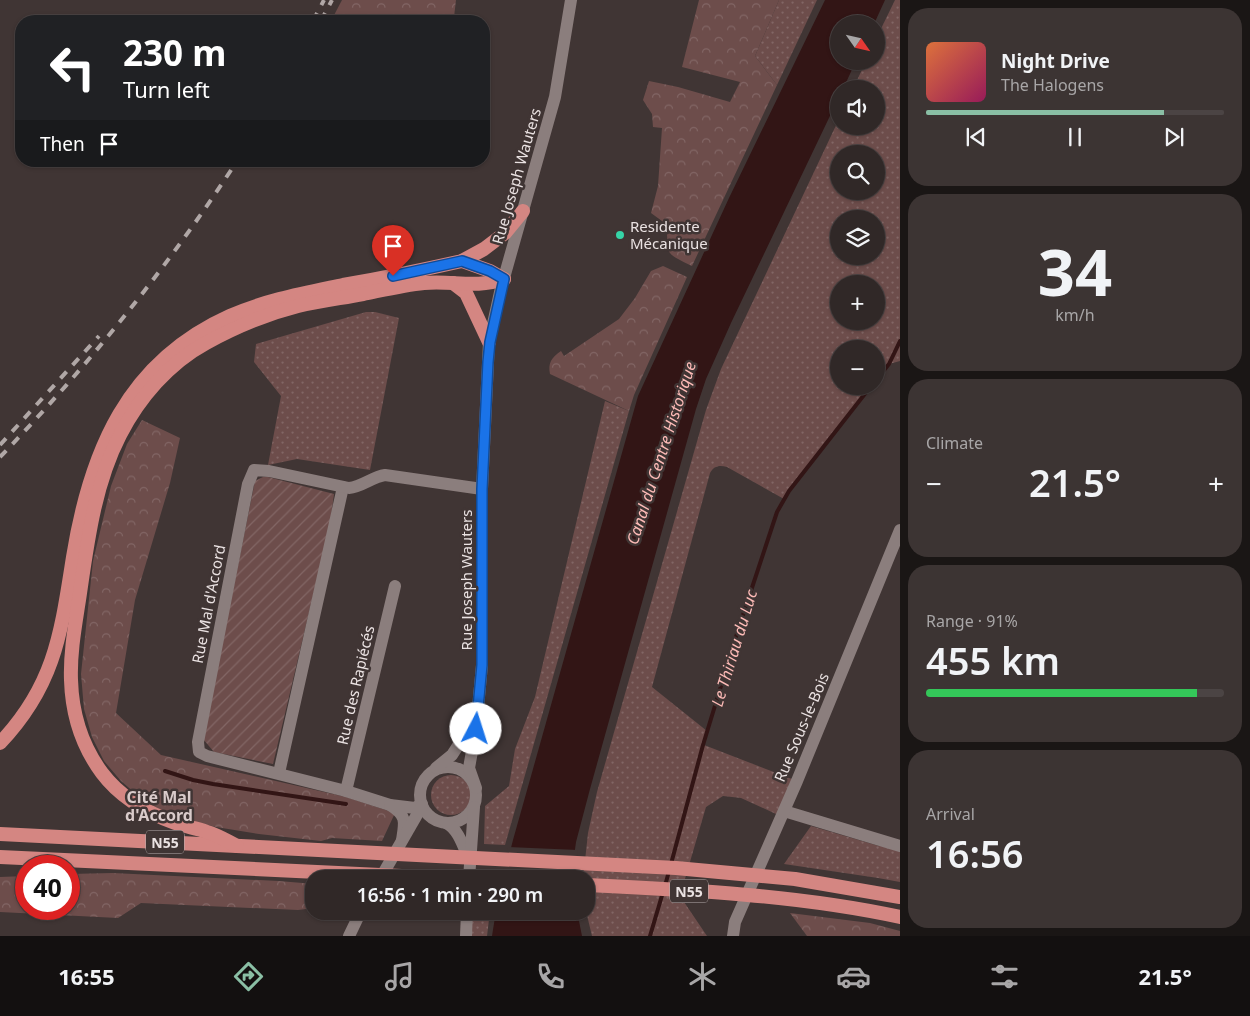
<!DOCTYPE html>
<html lang="en">
<head>
<meta charset="utf-8">
<style>
	:root { --surface:#302827; --page:#3c3433; --text:#f1f3f6; --muted:#a8a6a7; --line:#4b4444; --accent:#8abfa5 }
	body { margin:0; font-family:"Noto Sans",sans-serif; background:var(--page); color:var(--text); height:100vh; display:flex; flex-direction:column; font-size:19px; white-space:nowrap }
	* { box-sizing:border-box; margin:0 }
	p { font-size:16px; color:var(--muted) }
	.icon { flex:none; width:28px; height:28px; fill:none; stroke:currentColor; stroke-width:2; stroke-linecap:round; stroke-linejoin:round }
	.map { position:relative; flex:1; overflow:hidden }
	.panel { display:flex; flex-direction:column; gap:8px; padding:8px; background:#1a1615; width:350px }
	.panel>* { flex:none }
	.banner { position:absolute; left:15px; top:15px; width:475px; height:152px; border-radius:20px; box-shadow:0 1px 4px #0004,0 0 0 1px var(--line); background:#202124; color:#fff; overflow:hidden }
	.needle { width:32px; rotate:124deg }
	.tools { position:absolute; left:830px; top:15px; display:grid; gap:10px }
	.tools a { display:grid; place-items:center; width:55px; height:55px; border-radius:50%; background:var(--surface); box-shadow:0 1px 4px #0004,0 0 0 1px var(--line); font-size:25px }
	.speed { position:absolute; left:15px; top:855px; display:flex; gap:10px; font-size:25px; font-weight:700; text-align:center }
	.speed>* { display:grid; place-content:center; width:65px; height:65px; border-radius:50%; background:var(--surface); box-shadow:0 1px 4px #0004,0 0 0 1px var(--line); line-height:1 }
	.speed .limit { border:8px solid #d22; background:#fff; color:#111 }
	.pin { position:absolute; display:grid; place-items:center; width:42px; height:42px; color:#fff; margin:-51px -21px; border-radius:50% 50% 50% 0; rotate:-45deg; box-shadow:0 0 5px #0007 }
	.pin .icon { rotate:45deg }
	.me { position:absolute; width:55px; margin:-28px; rotate:5deg; stroke-linejoin:round; filter:drop-shadow(0 0 4px #0008) }
	.turn { display:flex; align-items:center; gap:18px; height:105px; padding:0 25px; font-size:22px }
	.turn .icon { width:65px; height:65px; stroke-width:2.5 }
	.turn b { display:block; font-size:35px; line-height:42px }
	.then { display:flex; align-items:center; height:48px; padding:0 25px; background:#0003; gap:10px; font-size:19px }
	.big { font-size:38px; font-weight:600; line-height:1.1 }
	.panel .widget { flex:1; display:flex; flex-direction:column; justify-content:center; gap:8px; min-width:0; padding:0 18px; border-radius:20px; background:var(--page) }
	.panel .dial { align-items:center; gap:0 }
	.dial b { font-size:65px; line-height:1 }
	.song { display:flex; align-items:center; gap:15px }
	.cover { width:60px; height:60px; border-radius:8px; background:linear-gradient(135deg,hsl(20 70% 55%),hsl(330 70% 35%)) }
	.played { height:5px; border-radius:2px; background:linear-gradient(90deg,var(--accent) 80%,var(--line) 80%) }
	.keys { display:flex; justify-content:space-around; direction:ltr }
	.heat { display:flex; justify-content:space-between; align-items:center; font-size:28px; direction:ltr }
	.charge { height:8px; border-radius:4px; background:linear-gradient(90deg,#34c759 91%,var(--line) 0) }
	.trip { position:absolute; left:305px; top:870px; width:290px; height:50px; border-radius:20px; background:var(--surface); box-shadow:0 1px 4px #0004,0 0 0 1px var(--line); font-weight:600; line-height:50px; text-align:center }
	.dock { display:flex; height:80px; justify-content:space-around; align-items:center; background:#131010; color:var(--muted) }
	.dock .icon { width:35px; height:35px }
	.dock .current { color:var(--accent) }
	.dock b { font-size:22px; color:var(--text) }
	main { display:flex; flex:1; min-height:0 }
	.map>svg:first-child { display:block }
	.grass { fill:url(#grass-dots); fill-rule:evenodd }
	.forest { fill:url(#forest-crowns) }
	.garden { fill:url(#garden-furrows) }
	.water { fill:#321515 }
	.pier { fill:#403534 }
	.lines { fill:none; stroke-linecap:round; stroke-linejoin:round }
	.stream { stroke:#321515; stroke-width:4 }
	.minor { stroke:#8b7e7d; stroke-width:12 }
	.tertiary { stroke:#8b7e7d; stroke-width:12 }
	.trunk { stroke:#d48682; stroke-width:14 }
	.rail { stroke:#b0a7a6; stroke-width:4; stroke-dasharray:9 9; stroke-linecap:butt }
	.route-casing { stroke:#114b97; stroke-width:12 }
	.route { stroke:#1a73e8; stroke-width:9 }
	.poi-dot { fill:#36d4a7; stroke:#403534; stroke-width:2 }
	.labels { text-anchor:middle; dominant-baseline:central; stroke-width:5; stroke-linejoin:round; paint-order:stroke }
	.shield { fill:#403534; stroke:#b7aeae; stroke-width:1 }
	.shield-label { font-size:14px; font-weight:bold; fill:#eae2e2 }
	.street-label { font-size:15px; fill:#eae2e2; stroke:#403534 }
	.poi-label { font-size:15px; fill:#eae2e2; stroke:#403534; text-anchor:start }
	.water-label { font-size:16px; font-style:italic; fill:#fdbbb7; stroke:#403534 }
	.neighbourhood-label { font-size:16px; font-weight:bold; fill:#d9cbca; stroke:#403534 }
</style>
</head>
<body>
<main>
<div class="map">
<svg width="900" height="936" viewBox="0 0 900 936">
	<defs>
		<pattern id="grass-dots" width="8" height="8" patternUnits="userSpaceOnUse" patternTransform="scale(1.25)"><rect width="8" height="8" fill="#6d4d4b"/><path d="M2 2h.1M6 6h.1" fill="none" stroke="#826665" stroke-width="1.8" stroke-linecap="round"/></pattern>
		<pattern id="forest-crowns" width="20" height="18" patternUnits="userSpaceOnUse" patternTransform="scale(1.25)"><rect width="20" height="18" fill="#6d4d4b"/><path d="M2 6a3 3 0 1 1 6 0M12 15a3 3 0 1 1 6 0" fill="none" stroke="#826665"/></pattern>
		<pattern id="garden-furrows" width="10" height="10" patternUnits="userSpaceOnUse" patternTransform="scale(1.25)"><rect width="10" height="10" fill="#6d4d4b"/><path d="M-1 1l2-2M0 10L10 0M9 11l2-2" fill="none" stroke="#826665"/></pattern>
	</defs>
	<rect width="100%" height="100%" fill="#403534"/>
	<!-- grass -->
	<g class="grass">
		<path d="M 779,0 L 817,0 L 777,85 L 755,56 Z"/>
		<path d="M 895,0 L 900,0 L 900,361 L 889,364 L 876,380 L 876,349 L 839,349 L 839,386 L 871,386 L 789,491 L 784,499 L 727,467 C 719,465 714,466 710,473 L 652,687 L 707,731 L 704,745 L 797,781 L 791,795 L 776,814 L 741,798 L 723,796 L 706,807 L 680,896 L 707,936 L 592,936 L 586,911 L 586,879 L 583,879 L 588,833 L 597,792 L 706,410 L 721,369 L 839,119 L 839,126 L 876,126 L 876,89 L 853,89 L 866,61 L 876,61 L 876,39 ZM 839,154 L 876,154 L 876,191 L 839,191 ZM 839,219 L 876,219 L 876,256 L 839,256 ZM 839,284 L 876,284 L 876,321 L 839,321 Z"/>
		<path d="M 366,312 L 375,312 L 399,318 L 370,470 L 297,459 L 268,465 L 281,396 L 254,362 L 256,344 Z"/>
		<path d="M 605,401 L 629,411 L 505,845 L 484,844 L 485,806 L 509,786 L 515,749 L 535,697 Z"/>
		<circle cx="451" cy="795" r="20"/>
		<path d="M 811,826 L 879,846 L 900,847 L 900,882 L 878,878 L 784,864 Z"/>
		<path d="M 467,911 L 490,911 L 487,936 L 466,936 Z"/>
	</g>
	<!-- forest -->
	<g class="forest">
		<path d="M 342,0 L 456,0 L 454,17 L 451,21 L 331,21 Z"/>
		<path d="M 699,0 L 779,0 L 755,56 L 777,85 L 692,266 C 661,251 670,255 666,224 L 651,213 L 658,186 L 662,128 L 653,127 L 652,114 L 643,100 L 649,81 L 678,87 L 730,102 L 740,82 L 682,67 Z"/>
		<path d="M 663,266 L 687,277 L 634,395 L 629,411 L 550,374 C 548,363 551,358 561,351 L 564,356 L 619,319 L 635,298 L 651,271 Z"/>
		<path d="M 142,420 L 180,438 L 170,483 L 135,600 L 116,713 L 161,755 L 346,797 L 395,813 L 382,841 L 332,838 L 321,841 L 259,834 L 216,827 L 172,816 L 143,800 L 121,781 L 104,761 L 92,737 L 84,709 L 81,674 L 93,561 L 111,486 L 127,444 Z"/>
		<path d="M 113,873 L 279,881 L 314,884 L 314,908 L 298,910 L 141,903 L 118,918 L 0,912 L 0,877 L 26,876 L 26,909 L 69,909 L 69,874 Z"/>
		<path d="M 790,913 L 870,923 L 900,931 L 900,936 L 807,936 Z"/>
	</g>
	<!-- garden -->
	<path class="garden" d="M 263,477 L 268,477 L 334,494 L 330,524 L 273,764 L 214,752 L 203,739 L 255,481 Z"/>
	<!-- water -->
	<g class="water">
		<path d="M 825,0 L 885,0 L 874,24 L 839,24 L 839,61 L 856,61 L 843,89 L 839,89 L 839,97 L 731,323 L 706,379 L 696,409 L 590,789 L 576,842 L 573,864 L 503,879 L 513,840 L 638,396 L 729,198 Z"/>
		<path d="M 496,911 L 577,911 L 582,936 L 492,936 Z"/>
	</g>
	<!-- pier -->
	<path class="pier" d="M 508,847 L 578,850 L 576,879 L 501,879 Z"/>
	<g class="lines">
		<!-- stream -->
		<g class="stream">
			<path d="M 876,380 L 889,364 L 900,341"/>
			<path d="M 165,771 L 193,780 L 213,784 L 346,804"/>
			<path d="M 671,864 L 703,745 L 739,627 L 777,512 L 789,491 L 871,386"/>
			<path d="M 665,886 L 669,871"/>
			<path d="M 650,936 L 663,892"/>
		</g>
		<!-- minor -->
		<g class="minor">
			<path d="M 279,773 L 343,487"/>
			<path d="M 346,791 L 395,586"/>
			<path d="M 422,804 L 415,808 L 390,805 L 346,791 L 207,756 L 199,752 L 198,742 L 248,484 L 254,470 L 269,471 L 349,488 C 362,487 372,477 385,475 L 482,489"/>
			<path d="M 390,805 C 407,816 405,821 402,840"/>
			<path d="M 784,811 L 900,846"/>
		</g>
		<!-- tertiary -->
		<g class="tertiary">
			<circle cx="448" cy="795" r="28"/>
			<path d="M 436,768 L 452,755 L 461,741 L 473,708"/>
			<path d="M 476,788 L 469,768 L 476,729 L 482,665 L 482,489 L 489,342 L 500,292 L 555,97 L 571,0"/>
			<path d="M 446,823 C 459,829 464,849 470,862"/>
			<path d="M 380,879 L 422,806"/>
			<path d="M 469,879 L 474,807"/>
			<path d="M 349,936 L 361,911"/>
			<path d="M 466,936 L 467,911"/>
			<path d="M 733,936 L 735,922 L 797,781 L 900,530"/>
		</g>
		<!-- trunk -->
		<g class="trunk">
			<path d="M 462,261 L 490,271 L 504,279"/>
			<path d="M 453,283 L 466,293 L 489,342"/>
			<path d="M 0,743 C 55,685 61,633 73,557 C 90,452 127,362 230,316 C 266,300 305,293 343,285 C 383,278 422,270 462,261 L 484,249 L 505,233 L 523,211"/>
			<path d="M 0,834 L 676,868 L 795,879 L 900,897"/>
			<path d="M 237,846 C 227,841 218,835 207,832 C 197,828 186,827 175,823 C 148,813 120,797 102,773 C 82,746 72,713 71,680 C 70,653 75,626 79,600 C 87,545 94,485 120,435 C 139,398 169,363 206,343 C 235,327 266,314 298,306 C 319,301 342,298 363,294 C 383,290 404,285 424,283 C 452,280 475,289 504,279"/>
			<path d="M 0,857 L 465,879"/>
			<path d="M 586,885 C 691,890 798,895 900,917"/>
		</g>
		<!-- rail -->
		<g class="rail">
			<path d="M 313,21 L 324,0"/>
			<path d="M 321,21 L 332,0"/>
			<path d="M 0,445 L 99,336"/>
			<path d="M 0,457 C 88,366 168,267 237,161"/>
		</g>
	</g>
	<g class="lines">
		<defs>
			<path id="route" d="M 393,276 L 462,261 L 490,271 L 504,279 L 490,342 L 488,362 L 482,489 L 482,665 L 476,729"/>
		</defs>
		<!-- route casing -->
		<use href="#route" class="route-casing"/>
		<!-- route -->
		<use href="#route" class="route"/>
	</g>
	<!-- markers -->
	<circle class="poi-dot" cx="620" cy="235" r="5"/>
	<g class="labels">
		<!-- shield labels -->
		<g class="shield">
			<rect x="146" y="830.5" width="38" height="23" rx="4"/>
			<rect x="670" y="879.5" width="38" height="23" rx="4"/>
		</g>
		<g class="shield-label">
			<text x="165" y="842">N55</text>
			<text x="689" y="891">N55</text>
		</g>
		<!-- street labels -->
		<g class="street-label">
			<text transform="translate(516 176) rotate(-74)">Rue Joseph Wauters</text>
			<text transform="translate(466 580) rotate(-90)">Rue Joseph Wauters</text>
			<text transform="translate(208 604) rotate(-79)">Rue Mal d'Accord</text>
			<text transform="translate(355 685) rotate(-77)">Rue des Rapiécés</text>
			<text transform="translate(801 727) rotate(-67)">Rue Sous-le-Bois</text>
		</g>
		<!-- poi labels -->
		<g class="poi-label">
			<text x="630" y="226">Residente<tspan x="630" dy="17">Mécanique</tspan></text>
		</g>
		<!-- water labels -->
		<g class="water-label">
			<text transform="translate(661 453) rotate(-72)">Canal du Centre Historique</text>
			<text transform="translate(734 648) rotate(-73)">Le Thiriau du Luc</text>
		</g>
		<!-- neighbourhood labels -->
		<g class="neighbourhood-label">
			<text x="159" y="797">Cité Mal<tspan x="159" dy="18">d'Accord</tspan></text>
		</g>
	</g>
</svg>
<div class="tools">
<a><svg class="needle" viewBox="-14 -14 28 28"><path d="M0-13l5 13h-10z" fill="#e53935"/><path d="M0 13l5-13h-10z" fill="#a8a6a7"/></svg></a>
<a><svg class="icon" aria-label="sound" viewBox="0 0 24 24"><path d="M4 9h4l5-4v14l-5-4H4zM17 9q2 3 0 6"/></svg></a>
<a><svg class="icon" aria-label="search" viewBox="0 0 24 24"><circle cx="10" cy="10" r="6"/><path d="M15 15l6 6"/></svg></a>
<a><svg class="icon" aria-label="layers" viewBox="0 0 24 24"><path d="M12 4l9 5-9 5-9-5zM3 14l9 5 9-5"/></svg></a>
<a>+</a>
<a>−</a>
</div>
<div class="speed"><div class="limit">40</div></div>
<div class="pin" style="left:393px;top:276px;background:#d93025"><svg class="icon" aria-label="arrive" viewBox="0 0 24 24"><path d="M6 21V4h12l-3 4 3 4H6"/></svg></div>
<svg class="me" style="left:476px;top:729px" viewBox="-20 -20 40 40"><circle r="19" fill="#fff"/><path d="M0-13L10 11 0 6-10 11z" fill="#1a73e8"/></svg>
<div class="trip">16:56 · 1 min · 290 m</div>
<div class="banner">
<div class="turn"><svg class="icon" aria-label="left" viewBox="0 0 24 24"><path d="M17 20v-9H6M10 6l-5 5 5 5"/></svg><div><b>230 m</b>Turn left</div></div>
<div class="then">Then<svg class="icon" aria-label="arrive" viewBox="0 0 24 24"><path d="M6 21V4h12l-3 4 3 4H6"/></svg></div>
</div>
</div>
<section class="panel">
<div class="widget">
<div class="song"><i class="cover"></i><div><b>Night Drive</b><p>The Halogens</p></div></div>
<div class="played"></div>
<div class="keys"><svg class="icon" aria-label="previous" viewBox="0 0 24 24"><path d="M18 5L8 12l10 7zM5 5v14"/></svg><svg class="icon" aria-label="pause" viewBox="0 0 24 24"><path d="M8 5v14M16 5v14"/></svg><svg class="icon" aria-label="next" viewBox="0 0 24 24"><path d="M6 5l10 7-10 7zM19 5v14"/></svg></div>
</div>
<div class="widget dial"><b>34</b><p>km/h</p></div>
<div class="widget"><p>Climate</p>
<div class="heat"><a>−</a><b class="big">21.5°</b><a>+</a></div>
</div>
<div class="widget"><p>Range · 91%</p><b class="big">455 km</b><div class="charge"></div></div>
<div class="widget"><p>Arrival</p><b class="big">16:56</b></div>
</section>
</main>
<nav class="dock">
<b>16:55</b>
<svg class="icon current" aria-label="directions" viewBox="0 0 24 24"><path d="M12 3l9 9-9 9-9-9zM9 14v-3h6M13 9l2 2-2 2"/></svg>
<svg class="icon" aria-label="music" viewBox="0 0 24 24"><path d="M9 18V5l10-2v13"/><circle cx="6" cy="18" r="3"/><circle cx="16" cy="16" r="3"/></svg>
<svg class="icon" aria-label="phone" viewBox="0 0 24 24"><path d="M5 4h4l2 5-3 2q2 4 5 5l2-3 5 2v4C11 20 4 13 5 4z"/></svg>
<svg class="icon" aria-label="climate" viewBox="0 0 24 24"><path d="M12 3v18M4 7l16 10M4 17L20 7"/></svg>
<svg class="icon" aria-label="car" viewBox="0 0 24 24"><path d="M5 17H2v-5l4-1 3-4h7l3 4 3 1v5h-3M9 17h6M6 11h13"/><circle cx="7" cy="17" r="2"/><circle cx="17" cy="17" r="2"/></svg>
<svg class="icon" aria-label="filters" viewBox="0 0 24 24"><path d="M4 7h16M4 17h16"/><circle cx="9" cy="7" r="2"/><circle cx="15" cy="17" r="2"/></svg>
<b>21.5°</b>
</nav>
</body>
</html>
